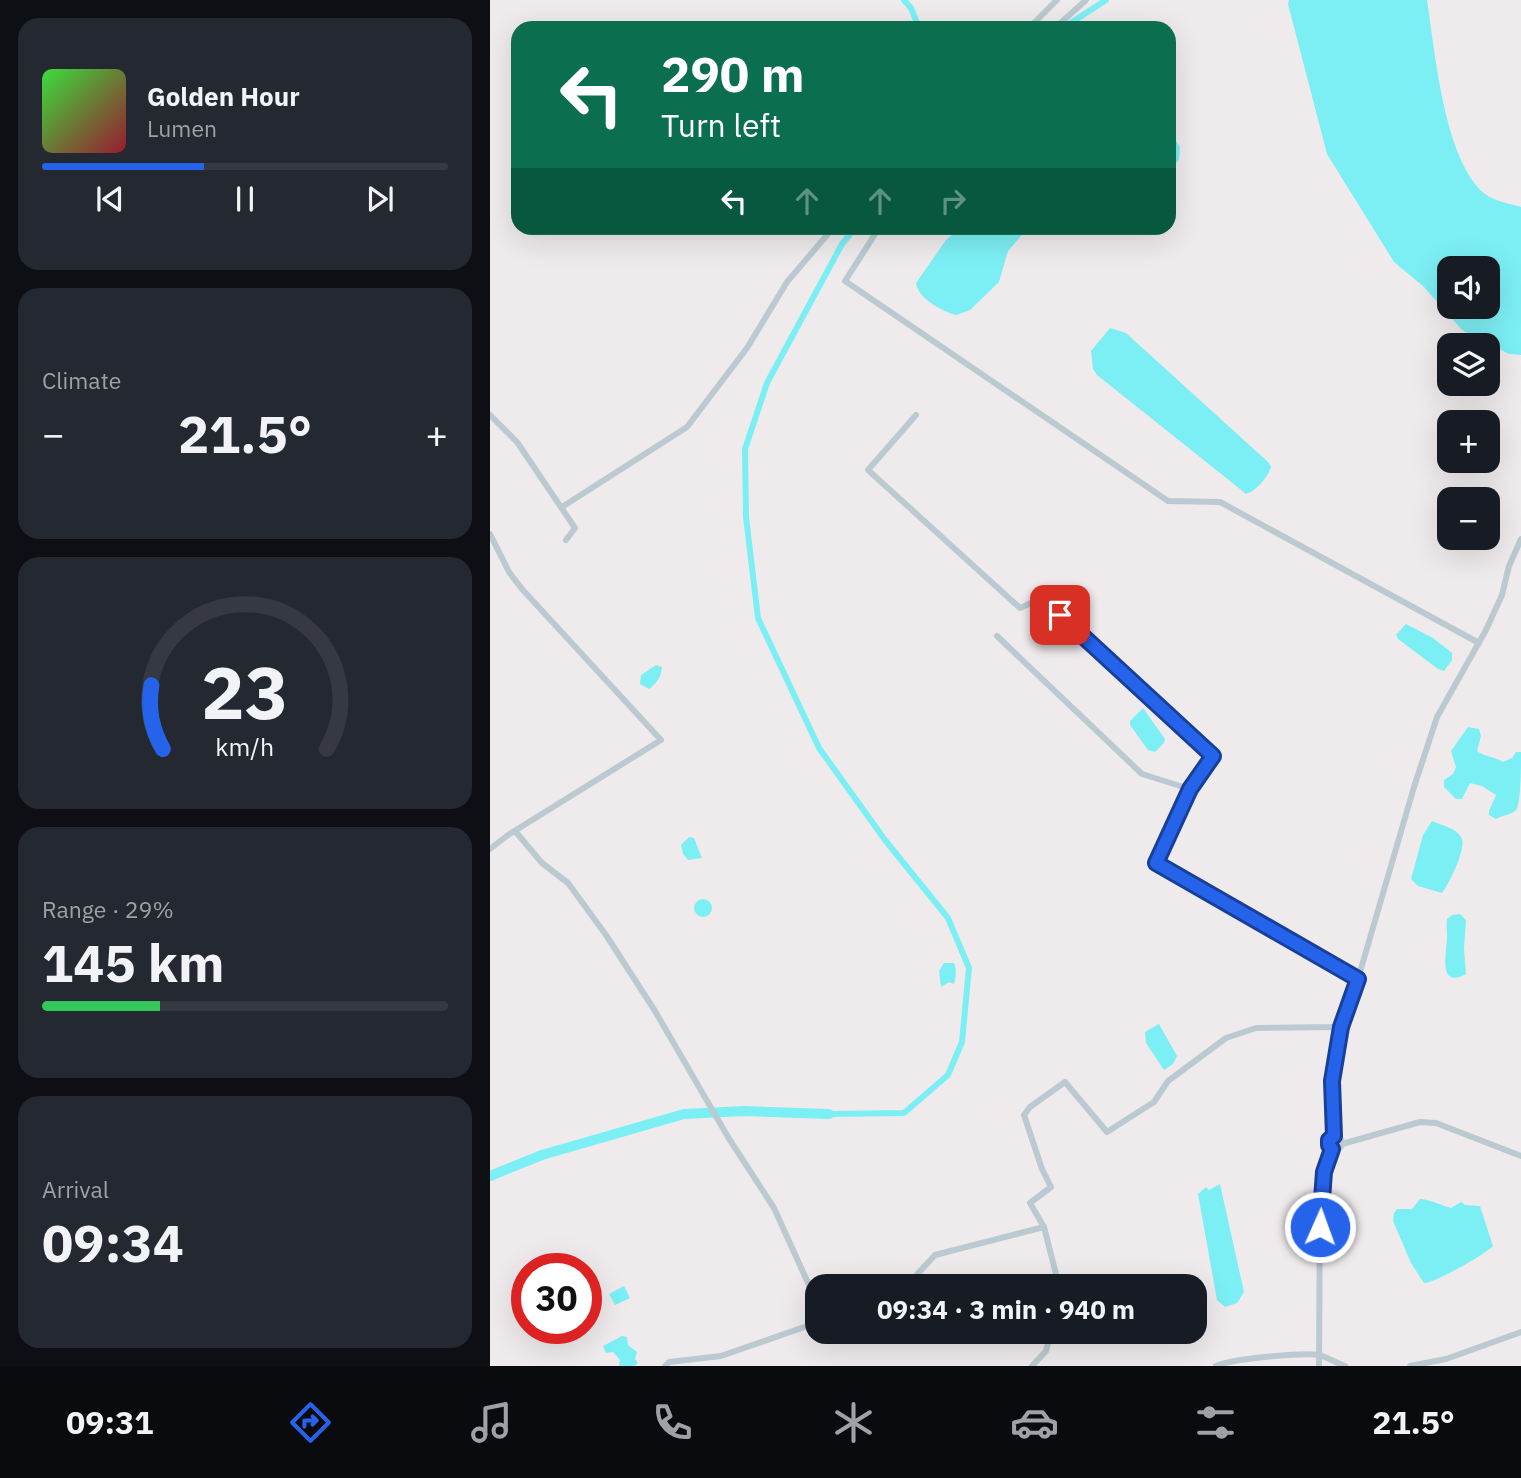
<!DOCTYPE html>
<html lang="en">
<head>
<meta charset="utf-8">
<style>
	:root { --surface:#171b24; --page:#242831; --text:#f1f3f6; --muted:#9ea1a6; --line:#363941; --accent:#2563eb }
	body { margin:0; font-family:"IBM Plex Sans",sans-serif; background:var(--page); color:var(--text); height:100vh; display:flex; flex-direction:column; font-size:26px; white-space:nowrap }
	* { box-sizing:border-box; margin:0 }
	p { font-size:23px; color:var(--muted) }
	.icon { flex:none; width:38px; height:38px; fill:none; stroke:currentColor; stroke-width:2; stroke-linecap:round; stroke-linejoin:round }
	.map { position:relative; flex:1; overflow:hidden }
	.drawer { display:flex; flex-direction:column; gap:18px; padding:18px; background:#0d0f14; width:490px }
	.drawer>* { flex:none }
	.hud { position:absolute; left:21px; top:21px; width:665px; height:214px; border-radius:21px; box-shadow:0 7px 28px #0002; background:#0b6e4f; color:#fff; overflow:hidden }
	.controls { position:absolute; left:947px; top:256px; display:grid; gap:14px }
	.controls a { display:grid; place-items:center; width:63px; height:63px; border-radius:14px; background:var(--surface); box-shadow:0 7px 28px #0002; font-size:35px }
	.speed { position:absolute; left:21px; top:1253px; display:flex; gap:14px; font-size:35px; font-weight:700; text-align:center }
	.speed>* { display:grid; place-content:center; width:91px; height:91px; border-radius:50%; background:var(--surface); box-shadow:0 7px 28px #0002; line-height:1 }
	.speed .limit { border:10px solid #d22; background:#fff; color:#111 }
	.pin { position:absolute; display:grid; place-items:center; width:60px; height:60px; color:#fff; margin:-30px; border-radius:14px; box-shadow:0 4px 10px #0006 }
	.me { position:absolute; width:77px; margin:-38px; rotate:2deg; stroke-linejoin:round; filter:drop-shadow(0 0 5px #0008) }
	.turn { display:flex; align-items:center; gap:24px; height:147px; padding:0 35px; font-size:32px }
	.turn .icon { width:91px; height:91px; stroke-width:2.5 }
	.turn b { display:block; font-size:49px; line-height:60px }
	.lanes { display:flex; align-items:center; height:66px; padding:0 35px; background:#0003; justify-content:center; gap:35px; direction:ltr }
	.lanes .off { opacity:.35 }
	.big { font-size:52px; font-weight:700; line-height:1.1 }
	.drawer .tile { flex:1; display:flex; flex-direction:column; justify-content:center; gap:10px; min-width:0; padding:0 24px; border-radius:21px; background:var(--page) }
	.drawer .dial { align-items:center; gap:0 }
	.dial svg { height:182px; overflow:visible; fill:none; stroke:var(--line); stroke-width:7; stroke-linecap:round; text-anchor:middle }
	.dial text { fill:var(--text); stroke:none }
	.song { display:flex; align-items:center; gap:21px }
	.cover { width:84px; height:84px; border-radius:10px; background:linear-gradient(135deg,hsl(120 70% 55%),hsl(350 70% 35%)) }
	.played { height:7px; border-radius:4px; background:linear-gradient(90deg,var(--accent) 40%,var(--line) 40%) }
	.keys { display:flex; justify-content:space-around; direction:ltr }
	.heat { display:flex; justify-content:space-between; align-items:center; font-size:38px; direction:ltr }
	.charge { height:10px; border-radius:5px; background:linear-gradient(90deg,#34c759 29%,var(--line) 0) }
	.trip { position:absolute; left:315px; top:1274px; width:402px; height:70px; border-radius:21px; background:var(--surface); box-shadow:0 7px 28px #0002; font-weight:700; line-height:70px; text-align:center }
	.dock { display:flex; height:112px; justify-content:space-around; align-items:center; background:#090b0e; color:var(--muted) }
	.dock .icon { width:49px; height:49px }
	.dock .on { color:var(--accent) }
	.dock b { font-size:32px; color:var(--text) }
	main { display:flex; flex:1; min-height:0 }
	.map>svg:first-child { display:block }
	.water { fill:#7ceff4; fill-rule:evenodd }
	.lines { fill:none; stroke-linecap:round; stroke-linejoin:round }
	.canal { stroke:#7ceff4; stroke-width:6 }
	.river { stroke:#7ceff4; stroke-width:10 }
	.minor { stroke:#bacad0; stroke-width:6 }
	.route-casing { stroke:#184099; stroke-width:18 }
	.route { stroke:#2563eb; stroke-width:12 }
</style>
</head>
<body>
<main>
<section class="drawer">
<div class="tile">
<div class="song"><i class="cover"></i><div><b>Golden Hour</b><p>Lumen</p></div></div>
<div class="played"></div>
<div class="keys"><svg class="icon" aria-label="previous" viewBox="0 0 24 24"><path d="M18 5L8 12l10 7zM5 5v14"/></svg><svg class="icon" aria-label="pause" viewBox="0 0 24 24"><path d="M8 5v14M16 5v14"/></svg><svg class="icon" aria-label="next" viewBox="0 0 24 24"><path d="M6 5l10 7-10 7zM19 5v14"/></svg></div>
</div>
<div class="tile"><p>Climate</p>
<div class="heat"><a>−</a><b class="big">21.5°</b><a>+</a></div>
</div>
<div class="tile dial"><svg viewBox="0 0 100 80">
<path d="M14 69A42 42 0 1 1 86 69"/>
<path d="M14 69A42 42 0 0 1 9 41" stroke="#2563eb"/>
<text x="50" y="56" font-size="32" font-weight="700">23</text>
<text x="50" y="72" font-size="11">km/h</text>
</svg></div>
<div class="tile"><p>Range · 29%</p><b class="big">145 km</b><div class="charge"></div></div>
<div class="tile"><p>Arrival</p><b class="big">09:34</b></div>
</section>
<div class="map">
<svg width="1031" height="1366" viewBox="0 0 1031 1366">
	<rect width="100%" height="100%" fill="#efebec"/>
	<!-- water -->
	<g class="water">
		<path d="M 799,0 L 937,0 C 945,51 954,161 995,194 C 1004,201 1021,204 1031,207 L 1031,355 L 1019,354 L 972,330 L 934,287 L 904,262 L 837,154 L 798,4 ZM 959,268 L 998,268 L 998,306 L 959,306 Z"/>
		<path d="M 679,130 L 690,147 L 689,160 L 681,167 L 679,164 Z"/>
		<path d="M 470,228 L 538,228 L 518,251 L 509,282 L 480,310 L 466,315 C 452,311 428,299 426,283 L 456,240 Z"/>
		<path d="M 620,328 L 636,333 L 778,462 L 781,467 C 778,477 766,491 756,494 L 750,489 L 607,375 L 603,369 L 601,351 Z"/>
		<path d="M 916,624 L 943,638 L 962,653 L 962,660 L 954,671 L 948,669 L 908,639 L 906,635 Z"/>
		<path d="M 166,665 L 172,667 C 171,677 168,682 159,689 L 150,684 L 151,675 Z"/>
		<path d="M 653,708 L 675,739 L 674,743 L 665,752 L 658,750 L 640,725 L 640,721 Z"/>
		<path d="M 978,727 L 989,729 L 991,736 L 987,751 C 995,757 1003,756 1013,762 L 1022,758 L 1026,752 L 1031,752 C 1031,766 1031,798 1027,809 C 1022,815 1013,815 1006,819 L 999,815 L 999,811 L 1006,795 L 992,786 L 980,783 L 972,799 L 966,799 L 954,787 L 954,780 L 963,774 L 966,767 L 961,751 Z"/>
		<path d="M 942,821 C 951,825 966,828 971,837 C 978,846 959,884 952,893 L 928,886 L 921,879 L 933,835 Z"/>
		<path d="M 199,837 L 204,838 L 212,858 L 198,860 L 193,854 L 191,845 Z"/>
		<circle cx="213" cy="908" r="9"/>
		<path d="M 970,914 L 976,920 L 974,949 L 976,974 C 947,990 957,952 957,936 C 957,930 956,925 957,919 L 962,915 Z"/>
		<path d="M 454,963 L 464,963 C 467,970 466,977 464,984 L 459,982 L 451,987 L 449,971 Z"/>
		<path d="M 669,1024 L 687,1056 L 683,1064 L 674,1070 L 656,1043 L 655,1032 Z"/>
		<path d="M 730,1184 L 754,1292 L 747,1303 L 735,1307 L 727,1300 L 708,1194 L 716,1187 L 719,1190 Z"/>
		<path d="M 930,1199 C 942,1200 950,1205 961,1208 L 971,1202 L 975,1205 L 990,1206 L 1003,1246 C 994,1255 945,1283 934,1283 L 921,1263 L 903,1221 L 904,1213 L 907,1209 L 922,1209 Z"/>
		<path d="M 134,1286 L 140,1298 L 125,1305 L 119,1294 Z"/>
		<path d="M 132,1336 L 137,1337 L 138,1345 L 147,1352 L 145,1359 L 148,1363 L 144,1366 L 129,1366 L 130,1360 L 123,1352 L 116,1353 L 113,1346 Z"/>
	</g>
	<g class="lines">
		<!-- canal -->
		<g class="canal">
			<path d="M 414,0 L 421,8 L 429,28"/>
			<path d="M 573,28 L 616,0"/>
			<path d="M 339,1114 L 414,1113 L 458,1075 L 472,1042 L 479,968 L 458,918 L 395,840 L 329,748 L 268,618 L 256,517 L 255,449 L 277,383 L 352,244 L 365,228"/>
		</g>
		<!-- river -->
		<path class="river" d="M 0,1176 L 52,1155 L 194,1114 L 254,1111 L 339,1114"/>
		<!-- minor -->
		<g class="minor">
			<path d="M 539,28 L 567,0"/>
			<path d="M 565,28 L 596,0"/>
			<path d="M 389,228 L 355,281 L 678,501 L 730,502 L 989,643"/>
			<path d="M 0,415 L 27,442 L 85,528 L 76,540"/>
			<path d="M 426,415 L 378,470 L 530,608 L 552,598 L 724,756 L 700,789 L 666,863 L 868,979"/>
			<path d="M 72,507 L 197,427 L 257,348 L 297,282 L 343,228"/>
			<path d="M 0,534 L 19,572 L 32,589 L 171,740 L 18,835 L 0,849"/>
			<path d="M 507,636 L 652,774 L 700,789"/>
			<path d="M 25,831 L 52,863 L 78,883 L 116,935 L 165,1011 L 238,1137 L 284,1208 L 323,1294 L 323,1324 L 231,1356 L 179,1362 L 175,1366"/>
			<path d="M 843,1136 L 842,1081 L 851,1027 L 868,979 L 924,787 L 947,717 L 996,630 L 1012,595 L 1019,566 L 1031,539"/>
			<circle cx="845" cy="1143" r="7"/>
			<path d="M 852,1144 L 930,1122 L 946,1123 L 1031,1156"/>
			<path d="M 554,1227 L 569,1286"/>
			<path d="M 401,1286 L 421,1281 L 445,1255 L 554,1227 L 540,1203 L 561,1187 L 552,1169 L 534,1115 L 540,1107 L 575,1082 L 617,1132 L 664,1102 L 678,1081 L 736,1038 L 766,1028 L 851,1027"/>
			<path d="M 542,1366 L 556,1351 L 561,1332"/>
			<path d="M 726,1366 C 740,1359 814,1352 830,1355 C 838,1358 847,1363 855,1366"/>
			<path d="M 829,1366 L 830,1201 L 834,1172 L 842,1149"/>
			<path d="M 920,1366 L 956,1359 L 1031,1332"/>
		</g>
	</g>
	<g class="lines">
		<defs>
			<path id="route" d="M 570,615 L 723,756 L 700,789 L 666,863 L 868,979 L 851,1027 L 842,1081 L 844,1136 L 839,1140 L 839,1145 L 842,1149 L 834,1172 L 830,1227"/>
		</defs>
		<!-- route casing -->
		<use href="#route" class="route-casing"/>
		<!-- route -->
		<use href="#route" class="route"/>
	</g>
</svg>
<div class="controls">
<a><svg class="icon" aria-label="sound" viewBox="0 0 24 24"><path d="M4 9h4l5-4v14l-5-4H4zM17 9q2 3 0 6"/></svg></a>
<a><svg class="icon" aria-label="layers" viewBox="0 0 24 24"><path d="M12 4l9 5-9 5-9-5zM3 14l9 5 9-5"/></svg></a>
<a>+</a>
<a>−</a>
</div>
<div class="speed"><div class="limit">30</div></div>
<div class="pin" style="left:570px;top:615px;background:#d93025"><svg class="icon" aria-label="arrive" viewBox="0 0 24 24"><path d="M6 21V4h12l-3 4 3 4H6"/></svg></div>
<svg class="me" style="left:830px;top:1227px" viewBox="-20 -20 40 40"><circle r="17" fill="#2563eb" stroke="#fff" stroke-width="3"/><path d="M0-11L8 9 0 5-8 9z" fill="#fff"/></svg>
<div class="trip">09:34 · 3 min · 940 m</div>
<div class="hud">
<div class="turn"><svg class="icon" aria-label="left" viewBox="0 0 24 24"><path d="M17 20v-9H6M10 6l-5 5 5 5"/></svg><div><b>290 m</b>Turn left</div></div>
<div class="lanes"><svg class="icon" aria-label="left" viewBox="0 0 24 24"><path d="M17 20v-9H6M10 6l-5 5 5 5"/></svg><svg class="icon off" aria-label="ahead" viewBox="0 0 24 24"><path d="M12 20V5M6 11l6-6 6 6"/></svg><svg class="icon off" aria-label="ahead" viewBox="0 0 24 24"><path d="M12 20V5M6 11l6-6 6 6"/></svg><svg class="icon off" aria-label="right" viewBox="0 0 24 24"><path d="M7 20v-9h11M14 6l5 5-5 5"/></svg></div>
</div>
</div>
</main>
<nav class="dock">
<b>09:31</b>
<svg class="icon on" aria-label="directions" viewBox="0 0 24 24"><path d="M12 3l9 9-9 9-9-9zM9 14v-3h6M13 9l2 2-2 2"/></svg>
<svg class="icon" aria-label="music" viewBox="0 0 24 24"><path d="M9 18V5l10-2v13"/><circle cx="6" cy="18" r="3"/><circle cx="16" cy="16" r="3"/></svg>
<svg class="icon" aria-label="phone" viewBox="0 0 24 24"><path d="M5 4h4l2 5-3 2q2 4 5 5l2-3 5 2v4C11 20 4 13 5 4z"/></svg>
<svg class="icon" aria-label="climate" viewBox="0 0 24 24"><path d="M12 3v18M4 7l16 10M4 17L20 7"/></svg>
<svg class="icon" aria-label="car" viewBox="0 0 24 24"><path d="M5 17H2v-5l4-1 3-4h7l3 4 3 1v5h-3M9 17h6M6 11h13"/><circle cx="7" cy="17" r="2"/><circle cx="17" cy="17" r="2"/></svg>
<svg class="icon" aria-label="filters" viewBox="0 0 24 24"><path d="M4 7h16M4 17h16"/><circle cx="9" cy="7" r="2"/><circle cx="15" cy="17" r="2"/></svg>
<b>21.5°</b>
</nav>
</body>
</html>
